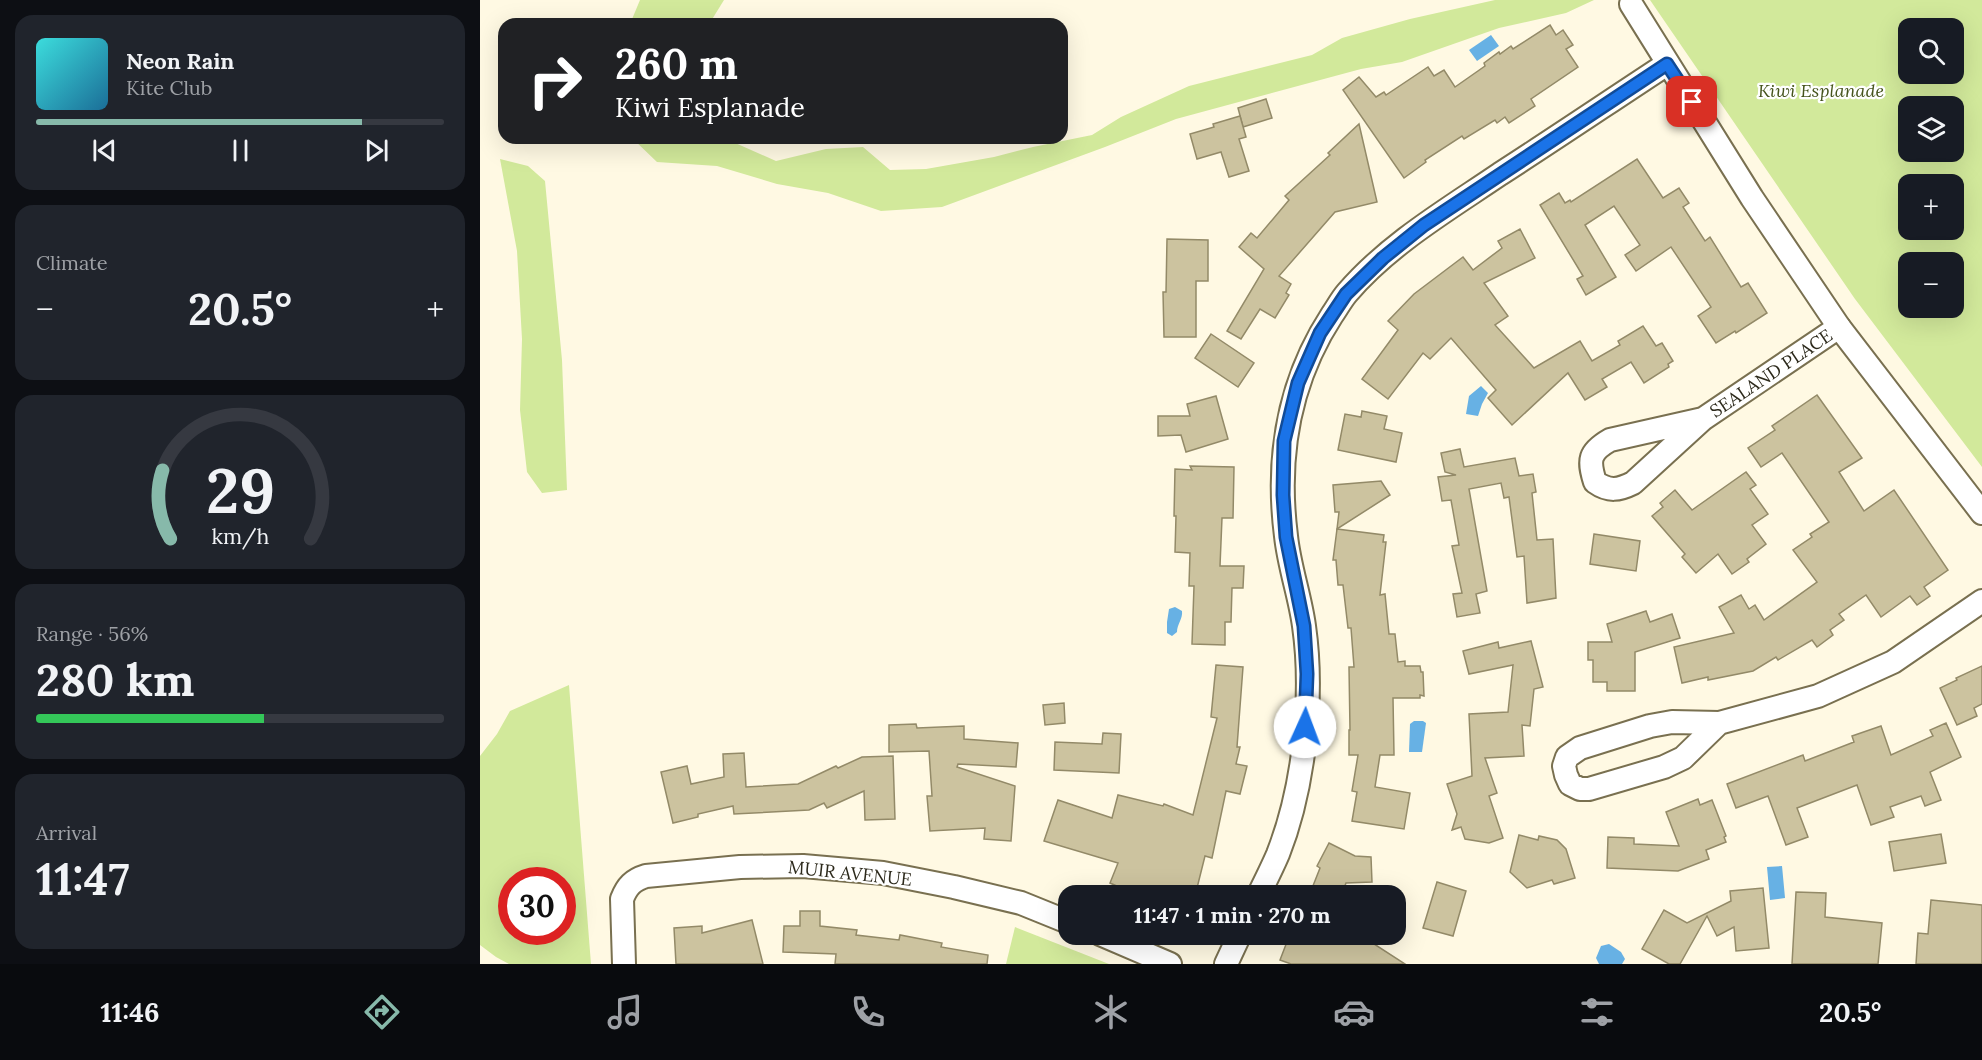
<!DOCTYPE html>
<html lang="en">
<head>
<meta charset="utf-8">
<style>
	:root { --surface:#171b24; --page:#20242c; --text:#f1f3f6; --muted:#9ea1a6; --line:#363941; --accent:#87b9aa }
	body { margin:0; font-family:Lora,serif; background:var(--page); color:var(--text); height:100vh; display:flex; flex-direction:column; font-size:22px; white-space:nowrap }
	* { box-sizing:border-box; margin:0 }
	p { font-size:20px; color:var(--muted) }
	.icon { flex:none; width:33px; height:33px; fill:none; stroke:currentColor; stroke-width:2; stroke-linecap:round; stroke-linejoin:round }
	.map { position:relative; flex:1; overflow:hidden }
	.sheet { display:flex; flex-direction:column; gap:15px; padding:15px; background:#0d0f14; width:480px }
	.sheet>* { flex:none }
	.banner { position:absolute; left:18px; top:18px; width:570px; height:126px; border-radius:18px; box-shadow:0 6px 24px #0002; background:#202124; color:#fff; overflow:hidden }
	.controls { position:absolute; left:1418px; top:18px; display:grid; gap:12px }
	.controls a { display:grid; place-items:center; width:66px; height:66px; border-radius:12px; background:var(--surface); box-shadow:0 6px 24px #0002; font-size:30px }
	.speed { position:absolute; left:18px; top:867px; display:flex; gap:12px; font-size:30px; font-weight:700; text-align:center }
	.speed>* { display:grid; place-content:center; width:78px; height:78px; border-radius:50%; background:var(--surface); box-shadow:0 6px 24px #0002; line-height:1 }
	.speed .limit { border:9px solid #d22; background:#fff; color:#111 }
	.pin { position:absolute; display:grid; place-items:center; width:51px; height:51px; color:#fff; margin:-26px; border-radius:12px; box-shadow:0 3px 9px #0006 }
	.me { position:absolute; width:66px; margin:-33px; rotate:2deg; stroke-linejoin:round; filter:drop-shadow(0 0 4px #0008) }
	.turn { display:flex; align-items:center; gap:21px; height:126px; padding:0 18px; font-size:27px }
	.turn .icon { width:78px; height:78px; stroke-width:2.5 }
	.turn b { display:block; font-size:42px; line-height:51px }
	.big { font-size:45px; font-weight:800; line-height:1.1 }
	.sheet .tile { flex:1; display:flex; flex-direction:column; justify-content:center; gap:9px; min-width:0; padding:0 21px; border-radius:18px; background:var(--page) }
	.sheet .dial { align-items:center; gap:0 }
	.dial svg { height:156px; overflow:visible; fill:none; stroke:var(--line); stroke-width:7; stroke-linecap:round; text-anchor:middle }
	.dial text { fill:var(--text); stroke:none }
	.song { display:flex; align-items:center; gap:18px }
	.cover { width:72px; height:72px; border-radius:9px; background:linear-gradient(135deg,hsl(180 70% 55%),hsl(200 70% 35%)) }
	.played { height:6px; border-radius:3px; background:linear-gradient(90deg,var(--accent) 80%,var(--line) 80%) }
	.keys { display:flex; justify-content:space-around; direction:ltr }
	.heat { display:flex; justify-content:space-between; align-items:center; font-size:33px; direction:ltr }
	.charge { height:9px; border-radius:4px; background:linear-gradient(90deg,#34c759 56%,var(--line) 0) }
	.trip { position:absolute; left:578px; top:885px; width:348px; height:60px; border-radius:18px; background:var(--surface); box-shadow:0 6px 24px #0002; font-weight:800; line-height:60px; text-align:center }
	.dock { display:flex; height:96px; justify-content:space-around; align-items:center; background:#090b0e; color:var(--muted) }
	.dock .icon { width:42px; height:42px }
	.dock .selected { color:var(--accent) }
	.dock b { font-size:27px; color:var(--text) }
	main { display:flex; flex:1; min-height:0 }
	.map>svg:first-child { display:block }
	.green { fill:#d2e99b; fill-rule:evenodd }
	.water { fill:#67b1e4 }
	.building { fill:#ccc39f; stroke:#938a68; stroke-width:1.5 }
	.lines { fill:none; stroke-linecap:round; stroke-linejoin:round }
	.minor-casing { stroke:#797050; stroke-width:26 }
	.minor { stroke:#fff; stroke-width:22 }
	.route-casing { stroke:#114b97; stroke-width:15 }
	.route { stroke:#1a73e8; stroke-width:10 }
	.labels { text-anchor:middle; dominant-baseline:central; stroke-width:4.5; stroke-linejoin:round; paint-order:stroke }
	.park-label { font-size:18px; font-style:italic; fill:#46541d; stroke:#fff }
	.street-label { font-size:18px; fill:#2c291b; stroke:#fff }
</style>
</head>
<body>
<main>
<section class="sheet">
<div class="tile">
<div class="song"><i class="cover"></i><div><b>Neon Rain</b><p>Kite Club</p></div></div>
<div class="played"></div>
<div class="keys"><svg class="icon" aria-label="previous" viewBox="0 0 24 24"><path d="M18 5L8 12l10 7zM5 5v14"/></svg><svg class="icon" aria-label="pause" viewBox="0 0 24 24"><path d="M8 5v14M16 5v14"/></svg><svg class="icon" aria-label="next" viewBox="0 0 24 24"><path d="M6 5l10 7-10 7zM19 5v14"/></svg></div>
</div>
<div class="tile"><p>Climate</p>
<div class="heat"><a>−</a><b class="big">20.5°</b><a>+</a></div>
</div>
<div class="tile dial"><svg viewBox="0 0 100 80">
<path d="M14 69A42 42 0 1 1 86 69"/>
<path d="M14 69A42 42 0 0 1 10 34" stroke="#87b9aa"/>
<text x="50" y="56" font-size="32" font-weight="700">29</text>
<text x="50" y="72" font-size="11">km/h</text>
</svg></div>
<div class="tile"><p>Range · 56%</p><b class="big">280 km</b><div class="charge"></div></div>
<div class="tile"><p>Arrival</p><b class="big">11:47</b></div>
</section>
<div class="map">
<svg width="1502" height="964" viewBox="0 0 1502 964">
	<rect width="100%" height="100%" fill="#fff9e3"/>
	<!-- green -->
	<g class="green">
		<path d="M 160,0 L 244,0 L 231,21 L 226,24 L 150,24 Z"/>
		<path d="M 1015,0 L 1114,0 L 1086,13 L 1019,28 L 922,62 L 881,69 L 696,119 L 625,147 L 462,207 L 401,211 L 348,193 L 297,184 L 237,166 L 177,162 L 152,138 L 244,138 L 296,161 L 346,149 L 383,147 L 410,170 L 446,169 L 514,157 L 553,147 L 612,135 L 641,117 L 709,86 L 832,55 L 862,38 L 930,19 Z"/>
		<path d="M 1170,0 L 1502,0 L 1502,467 L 1375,299 ZM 1473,28 L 1473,74 L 1428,74 L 1428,28 ZM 1473,106 L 1473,152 L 1428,152 L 1428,106 ZM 1473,184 L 1473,230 L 1428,230 L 1428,184 ZM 1473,262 L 1473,308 L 1428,308 L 1428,262 Z"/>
		<path d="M 20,159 L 48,166 L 65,181 L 82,360 L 87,490 L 62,493 L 47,472 L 40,410 L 42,339 L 37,251 Z"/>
		<path d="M 89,685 L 111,964 L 29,964 L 16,957 L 0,945 L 0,756 L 17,734 L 30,711 ZM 82,880 L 82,932 L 32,932 L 32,880 Z"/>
		<path d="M 535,927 L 629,964 L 526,964 Z"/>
	</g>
	<!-- water -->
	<g class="water">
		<path d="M 1011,35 L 1019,46 L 997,61 L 989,50 Z"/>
		<path d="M 1001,386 L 1008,393 L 1002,404 L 998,416 L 986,414 L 989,396 Z"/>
		<path d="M 695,607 L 702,611 C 703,619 697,624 697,632 L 692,636 L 687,633 L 687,622 L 689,609 Z"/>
		<path d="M 934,721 L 943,721 L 946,723 L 942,752 L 929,752 L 930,724 Z"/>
		<path d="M 1302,866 L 1305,898 L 1290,900 L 1287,867 Z"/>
		<path d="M 1129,944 L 1141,952 L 1145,959 L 1142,964 L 1119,964 L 1116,958 L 1121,946 Z"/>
	</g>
	<!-- building -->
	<g class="building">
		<path d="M 1070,25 L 1076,35 L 1083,30 L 1093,45 L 1086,49 L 1098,67 L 1051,99 L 1055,106 L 1029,123 L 1025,117 L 1017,123 L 1015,120 L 984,139 L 982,136 L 945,160 L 946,162 L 924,178 L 863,90 L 879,77 L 896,97 L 904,92 L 906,95 L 948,67 L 954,76 L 964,70 L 975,87 L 1005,66 L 1004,63 L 1019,52 L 1020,54 L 1031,46 L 1033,49 Z"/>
		<path d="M 786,99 L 792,118 L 763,127 L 758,108 Z"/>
		<path d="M 760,116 L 766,137 L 759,139 L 769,171 L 749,177 L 741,152 L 717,159 L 710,134 L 734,127 L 733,124 Z"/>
		<path d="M 879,124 L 897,202 L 855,212 L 799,276 L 811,284 L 806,293 L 809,295 L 795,318 L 780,309 L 761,339 L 747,331 L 784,269 L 759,247 L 771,233 L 777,238 L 809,200 L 805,196 L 850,155 L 848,153 Z"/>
		<path d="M 1157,159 L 1183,198 L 1199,188 L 1209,203 L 1203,207 L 1225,241 L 1230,237 L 1261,287 L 1268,283 L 1287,313 L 1256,333 L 1255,331 L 1236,343 L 1218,316 L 1231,307 L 1191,247 L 1156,271 L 1145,255 L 1160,245 L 1134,206 L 1105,225 L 1136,277 L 1106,295 L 1097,279 L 1103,276 L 1060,205 L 1079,193 L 1085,203 L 1090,200 L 1091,202 Z"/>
		<path d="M 1040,229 L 1055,258 L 1004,283 L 1028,316 L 1015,325 L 1054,368 L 1100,341 L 1112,361 L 1140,345 L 1138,341 L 1163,326 L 1176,346 L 1182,343 L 1193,361 L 1188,364 L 1189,367 L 1164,383 L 1151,362 L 1122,379 L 1127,387 L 1105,400 L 1088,373 L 1032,425 L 1008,398 L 1016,390 L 971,338 L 950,359 L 943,353 L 908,399 L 882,379 L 918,330 L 908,321 L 934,294 L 983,257 L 993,270 L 1022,248 L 1018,241 Z"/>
		<path d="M 687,239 L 728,240 L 728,281 L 716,281 L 716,337 L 684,337 L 683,292 L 686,292 Z"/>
		<path d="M 731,334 L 774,363 L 758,387 L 715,358 Z"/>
		<path d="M 1337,395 L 1382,458 L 1359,472 L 1384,511 L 1414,490 L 1468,570 L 1444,587 L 1450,596 L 1437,605 L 1430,596 L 1401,617 L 1386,595 L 1359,614 L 1364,620 L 1350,630 L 1353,635 L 1337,647 L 1332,640 L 1298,660 L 1296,657 L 1273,671 L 1228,680 L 1228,677 L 1202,683 L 1194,647 L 1254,633 L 1239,607 L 1261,595 L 1269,609 L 1275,605 L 1284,620 L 1337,582 L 1313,550 L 1332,537 L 1330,534 L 1349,522 L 1302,453 L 1281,467 L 1268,448 L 1295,430 L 1292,426 Z"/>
		<path d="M 736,396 L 748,439 L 706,452 L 701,435 L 678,436 L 678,416 L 710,416 L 707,404 Z"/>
		<path d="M 882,411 L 907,416 L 904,429 L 922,433 L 916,462 L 858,450 L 865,414 L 881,417 Z"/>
		<path d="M 980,449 L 984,467 L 1035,458 L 1039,476 L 1053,474 L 1056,492 L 1052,493 L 1057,540 L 1073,539 L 1076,598 L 1047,603 L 1044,556 L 1037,557 L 1029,497 L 1024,498 L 1021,483 L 989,489 L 1007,591 L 996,594 L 1000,613 L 977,617 L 973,594 L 982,593 L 972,546 L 979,545 L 971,500 L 962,501 L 958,477 L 976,475 L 965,472 L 961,453 Z"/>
		<path d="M 710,466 L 754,467 L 753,518 L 742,518 L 740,566 L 764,566 L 763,588 L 752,588 L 751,622 L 745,622 L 745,645 L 712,644 L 714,586 L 709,586 L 710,553 L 695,552 L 696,516 L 694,516 L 695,469 L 712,470 Z"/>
		<path d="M 1266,472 L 1276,485 L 1270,489 L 1288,514 L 1272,525 L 1286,544 L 1267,559 L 1269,562 L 1252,574 L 1238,554 L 1216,573 L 1202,557 L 1205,554 L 1172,516 L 1183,507 L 1180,503 L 1195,490 L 1212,510 Z"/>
		<path d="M 901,481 L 910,495 L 857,529 L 859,512 L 855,512 L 853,485 Z"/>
		<path d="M 857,529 L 904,535 L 903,542 L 906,542 L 900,595 L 905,594 L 909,634 L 915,634 L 918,662 L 925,661 L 925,666 L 940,666 L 941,672 L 943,672 L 944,696 L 940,695 L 940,698 L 913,698 L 914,755 L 900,755 L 895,787 L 930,793 L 924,829 L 872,821 L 877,792 L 872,791 L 878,755 L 869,755 L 869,730 L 870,730 L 869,667 L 874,667 L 871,628 L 868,628 L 863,585 L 858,585 L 856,560 L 853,560 Z"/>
		<path d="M 1114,534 L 1160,541 L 1156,571 L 1110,564 Z"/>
		<path d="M 1166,611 L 1170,622 L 1192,614 L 1200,638 L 1155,652 L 1155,691 L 1127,691 L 1127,682 L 1113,682 L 1113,660 L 1108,660 L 1108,642 L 1132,642 L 1127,624 Z"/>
		<path d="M 1051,641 L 1063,687 L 1054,689 L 1050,726 L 1042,725 L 1044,756 L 1005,758 L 1017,793 L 1009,796 L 1023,838 L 1009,843 L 985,839 L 981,827 L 972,830 L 977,814 L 967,784 L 992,776 L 989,714 L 1028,712 L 1033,665 L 989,674 L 983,651 L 1018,642 L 1019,648 Z"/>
		<path d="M 736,665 L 763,667 L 757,747 L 760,747 L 756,764 L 767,766 L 760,794 L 746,791 L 732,858 L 725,856 L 715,896 L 659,896 L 630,883 L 638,863 L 564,841 L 578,800 L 632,818 L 638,795 L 683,806 L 684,804 L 713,815 L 737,718 L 731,717 Z"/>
		<path d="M 1502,666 L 1502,704 L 1494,708 L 1497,716 L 1477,725 L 1460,688 L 1477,680 L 1476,678 Z"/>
		<path d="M 584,703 L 585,723 L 565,725 L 563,705 Z"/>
		<path d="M 1466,723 L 1481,757 L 1450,772 L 1461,800 L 1445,806 L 1441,796 L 1410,807 L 1414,817 L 1391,825 L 1377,785 L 1317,808 L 1328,837 L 1306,845 L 1288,796 L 1256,808 L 1247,784 L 1323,755 L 1325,761 L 1374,742 L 1372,736 L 1401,726 L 1411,755 L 1453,736 L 1450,730 Z"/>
		<path d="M 436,724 L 437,728 L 484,726 L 484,739 L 538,743 L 536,767 L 478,764 L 477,767 L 535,786 L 531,841 L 504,839 L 505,828 L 450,831 L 447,796 L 452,796 L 449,751 L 409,752 L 409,725 Z"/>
		<path d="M 623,733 L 641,734 L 639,773 L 574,770 L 575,742 L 622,744 Z"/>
		<path d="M 264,753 L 266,787 L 318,784 L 356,766 L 358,768 L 382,757 L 413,756 L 415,819 L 385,820 L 384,791 L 347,808 L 344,803 L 329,810 L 254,814 L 253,806 L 218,814 L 218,817 L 193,823 L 181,772 L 207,766 L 211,784 L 244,777 L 243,754 Z"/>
		<path d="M 1218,799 L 1220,805 L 1232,800 L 1246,836 L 1244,837 L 1246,842 L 1226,850 L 1229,859 L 1198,871 L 1127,868 L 1128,837 L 1154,838 L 1154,844 L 1199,846 L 1186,812 Z"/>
		<path d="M 1461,834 L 1466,863 L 1414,871 L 1409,842 Z"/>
		<path d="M 1039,835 L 1058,840 L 1059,836 L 1077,840 L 1086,849 L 1095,878 L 1074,884 L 1072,880 L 1047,888 L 1030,872 Z"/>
		<path d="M 849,843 L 875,856 L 891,857 L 892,882 L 866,883 L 861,896 L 829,896 L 840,868 L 837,866 Z"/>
		<path d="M 957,882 L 986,891 L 973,936 L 943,928 Z"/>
		<path d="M 1283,888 L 1289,948 L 1256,951 L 1254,927 L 1237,936 L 1227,916 L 1200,964 L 1189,964 L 1162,949 L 1184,910 L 1207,923 L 1251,901 L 1250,891 Z"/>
		<path d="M 1316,892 L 1346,893 L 1345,917 L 1402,923 L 1398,964 L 1312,964 Z"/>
		<path d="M 1451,900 L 1502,905 L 1502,964 L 1436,964 L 1438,933 L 1448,934 Z"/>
		<path d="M 320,911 L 340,911 L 340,926 L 377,930 L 376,935 L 419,940 L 420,935 L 462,943 L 461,947 L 508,955 L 507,964 L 355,964 L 356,954 L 303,952 L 304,926 L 320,926 Z"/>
		<path d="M 272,920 L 283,964 L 196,964 L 194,928 L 222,926 L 222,933 Z"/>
		<path d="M 810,934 L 900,934 L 894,944 L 925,964 L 811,964 L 800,960 Z"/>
	</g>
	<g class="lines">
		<defs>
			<g id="minor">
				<path d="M 1151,4 L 1272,198 L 1359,327 L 1502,513"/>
				<path d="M 1223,419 L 1130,440 C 1109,452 1108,460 1115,482 C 1129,492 1139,490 1153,483 L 1223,419 L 1359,327"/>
				<path d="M 1239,723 L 1203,758 L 1184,767 L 1109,789 L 1100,789 L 1090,784 L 1086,775 L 1084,766 L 1087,757 L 1100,748 L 1170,726 L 1192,722 L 1239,723 L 1338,696 L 1413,662 L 1502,601"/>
				<path d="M 778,896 C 785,882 792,868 798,854 C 824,788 834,696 824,626 C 820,596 809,566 806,536 C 796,457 809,381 852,315 C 857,308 861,300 867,293 C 909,244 967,210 1020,174 C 1076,138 1132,100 1187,64"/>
				<path d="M 620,934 L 690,964"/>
				<path d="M 144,964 L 142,899 C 147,886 153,880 166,876 L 260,867 L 323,866 L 403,873 L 474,887 L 541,903 L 588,922"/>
				<path d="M 746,964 L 760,934"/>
			</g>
		</defs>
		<!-- minor casing -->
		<use href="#minor" class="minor-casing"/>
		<!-- minor -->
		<use href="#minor" class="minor"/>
	</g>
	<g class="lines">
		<defs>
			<path id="route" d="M 825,727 L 827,674 L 824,626 L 806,537 L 803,495 L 804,441 L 818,383 L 840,333 L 866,294 L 903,258 L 944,225 L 1187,64 L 1212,102"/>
		</defs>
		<!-- route casing -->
		<use href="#route" class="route-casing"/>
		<!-- route -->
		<use href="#route" class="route"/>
	</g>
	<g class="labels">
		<!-- park labels -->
		<g class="park-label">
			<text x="1341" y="90">Kiwi Esplanade</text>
		</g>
		<!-- street labels -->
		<g class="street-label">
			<text transform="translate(1291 373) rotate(-34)">SEALAND PLACE</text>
			<text transform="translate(370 873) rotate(6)">MUIR AVENUE</text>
		</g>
	</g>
</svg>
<div class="controls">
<a><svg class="icon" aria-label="search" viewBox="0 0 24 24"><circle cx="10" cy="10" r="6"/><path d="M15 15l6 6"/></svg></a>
<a><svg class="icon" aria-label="layers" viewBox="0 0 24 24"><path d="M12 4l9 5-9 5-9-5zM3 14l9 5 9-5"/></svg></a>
<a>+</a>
<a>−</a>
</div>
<div class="speed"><div class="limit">30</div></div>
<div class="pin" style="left:1212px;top:102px;background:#d93025"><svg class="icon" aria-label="arrive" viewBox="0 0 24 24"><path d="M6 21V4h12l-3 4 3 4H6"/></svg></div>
<svg class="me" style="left:825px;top:727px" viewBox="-20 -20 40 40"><circle r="19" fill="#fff"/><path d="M0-13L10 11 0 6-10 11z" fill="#1a73e8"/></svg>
<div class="trip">11:47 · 1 min · 270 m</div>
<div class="banner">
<div class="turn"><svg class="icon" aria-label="right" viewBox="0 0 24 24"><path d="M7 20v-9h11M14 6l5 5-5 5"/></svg><div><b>260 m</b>Kiwi Esplanade</div></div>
</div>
</div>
</main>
<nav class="dock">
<b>11:46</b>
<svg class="icon selected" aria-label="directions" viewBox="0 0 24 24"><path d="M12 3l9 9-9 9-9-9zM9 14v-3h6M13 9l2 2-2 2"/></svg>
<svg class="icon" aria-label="music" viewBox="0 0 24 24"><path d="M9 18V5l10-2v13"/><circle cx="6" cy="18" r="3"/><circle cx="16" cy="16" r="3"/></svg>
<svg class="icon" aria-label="phone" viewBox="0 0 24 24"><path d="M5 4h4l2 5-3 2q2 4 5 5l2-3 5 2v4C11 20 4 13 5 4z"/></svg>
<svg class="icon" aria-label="climate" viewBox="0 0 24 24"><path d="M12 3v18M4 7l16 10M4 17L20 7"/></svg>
<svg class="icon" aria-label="car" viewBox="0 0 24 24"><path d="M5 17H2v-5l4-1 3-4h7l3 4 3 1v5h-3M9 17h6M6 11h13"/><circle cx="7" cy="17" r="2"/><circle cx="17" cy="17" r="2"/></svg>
<svg class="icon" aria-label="filters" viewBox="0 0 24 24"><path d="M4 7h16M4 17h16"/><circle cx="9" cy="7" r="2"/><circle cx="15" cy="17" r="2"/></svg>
<b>20.5°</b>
</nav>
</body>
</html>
